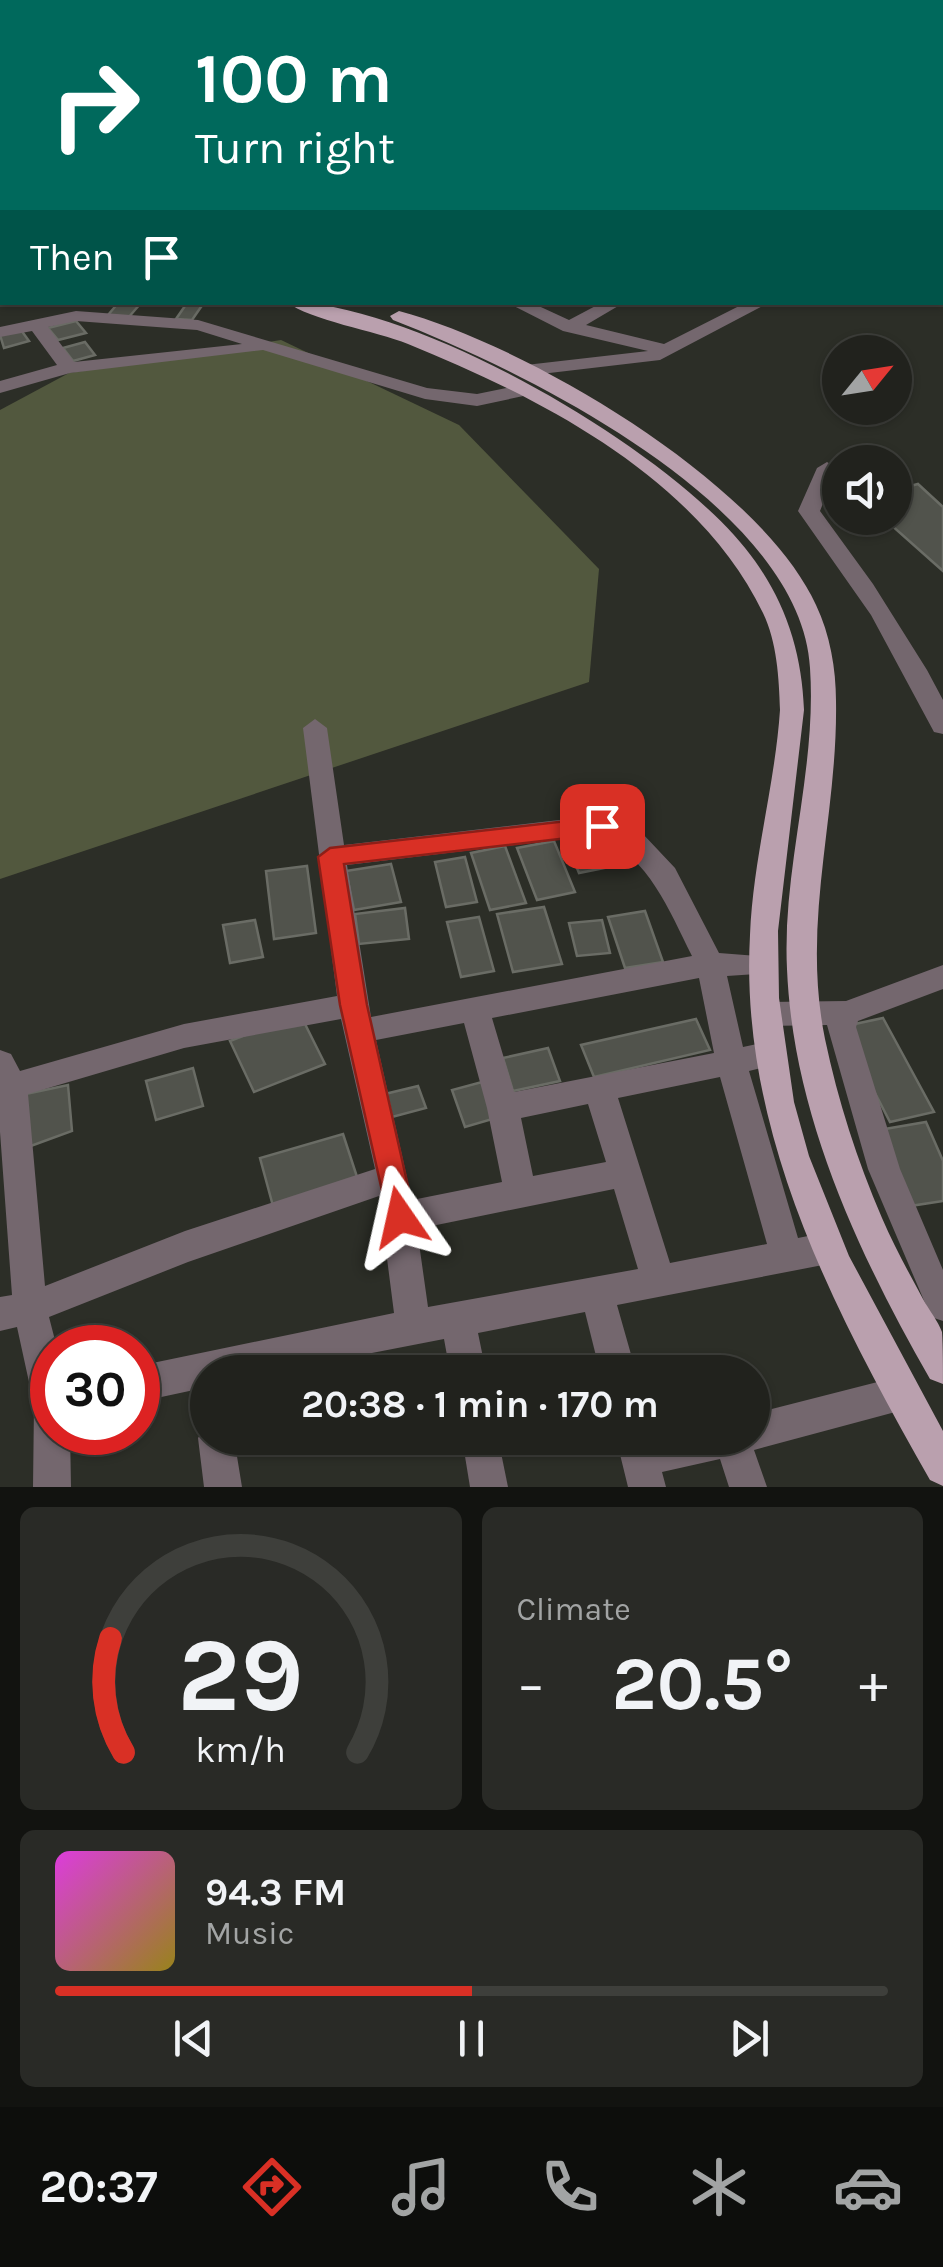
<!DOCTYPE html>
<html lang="en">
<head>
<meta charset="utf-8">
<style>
	:root { --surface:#21221d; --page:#292a26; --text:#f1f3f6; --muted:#a2a4a4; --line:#3e3f3b; --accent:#d93025 }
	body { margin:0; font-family:Karla,sans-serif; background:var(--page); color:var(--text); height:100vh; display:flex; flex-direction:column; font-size:38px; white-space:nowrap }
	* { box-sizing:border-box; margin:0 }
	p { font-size:32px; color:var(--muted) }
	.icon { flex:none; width:55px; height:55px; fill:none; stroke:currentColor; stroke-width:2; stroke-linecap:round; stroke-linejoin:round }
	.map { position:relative; height:1487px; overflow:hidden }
	.sheet { display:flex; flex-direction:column; gap:20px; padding:20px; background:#121310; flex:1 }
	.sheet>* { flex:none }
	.guide { position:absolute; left:0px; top:0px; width:945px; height:305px; box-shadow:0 2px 8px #0004,0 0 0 2px var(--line); background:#00695c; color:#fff; overflow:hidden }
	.needle { width:65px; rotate:60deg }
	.fabs { position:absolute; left:822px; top:335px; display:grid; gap:20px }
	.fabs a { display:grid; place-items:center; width:90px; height:90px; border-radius:50%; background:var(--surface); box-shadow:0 2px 8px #0004,0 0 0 2px var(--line); font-size:50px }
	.speed { position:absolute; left:30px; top:1325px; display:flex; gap:20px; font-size:50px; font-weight:700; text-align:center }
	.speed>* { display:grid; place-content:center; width:130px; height:130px; border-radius:50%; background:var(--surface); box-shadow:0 2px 8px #0004,0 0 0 2px var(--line); line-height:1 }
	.speed .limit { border:15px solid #d22; background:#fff; color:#111 }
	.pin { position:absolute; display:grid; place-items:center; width:85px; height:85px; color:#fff; margin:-42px; border-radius:20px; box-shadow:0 5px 15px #0006 }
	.me { position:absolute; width:110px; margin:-55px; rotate:349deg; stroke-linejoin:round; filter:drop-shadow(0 0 8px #0008) }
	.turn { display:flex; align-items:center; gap:35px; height:210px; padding:0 30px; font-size:45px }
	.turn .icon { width:130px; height:130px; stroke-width:2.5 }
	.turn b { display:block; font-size:70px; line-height:85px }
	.then { display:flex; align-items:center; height:95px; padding:0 30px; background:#0003; gap:20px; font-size:38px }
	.big { font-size:75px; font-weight:700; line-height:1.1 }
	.sheet .widget { flex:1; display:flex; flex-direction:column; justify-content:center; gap:15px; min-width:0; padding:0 35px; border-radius:15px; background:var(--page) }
	.sheet .dial { align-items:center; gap:0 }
	.dial svg { height:260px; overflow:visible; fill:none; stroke:var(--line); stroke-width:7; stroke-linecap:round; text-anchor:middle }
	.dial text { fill:var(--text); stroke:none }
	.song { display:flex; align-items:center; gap:30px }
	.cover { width:120px; height:120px; border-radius:15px; background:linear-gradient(135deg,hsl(300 70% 55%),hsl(50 70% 35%)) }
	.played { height:10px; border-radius:5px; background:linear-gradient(90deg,var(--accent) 50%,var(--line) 50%) }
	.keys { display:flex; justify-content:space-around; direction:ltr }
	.heat { display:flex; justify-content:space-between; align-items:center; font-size:55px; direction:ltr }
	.sheet .tiles { flex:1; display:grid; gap:20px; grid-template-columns:1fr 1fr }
	.widget:last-child { grid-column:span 2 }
	.trip { position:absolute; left:190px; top:1355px; width:580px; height:100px; border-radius:50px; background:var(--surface); box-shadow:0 2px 8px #0004,0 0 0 2px var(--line); font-weight:700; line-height:100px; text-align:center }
	.tab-bar { display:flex; height:160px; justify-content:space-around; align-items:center; background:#0d0e0c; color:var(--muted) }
	.tab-bar .icon { width:70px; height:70px }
	.tab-bar .active { color:var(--accent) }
	.tab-bar b { font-size:45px; color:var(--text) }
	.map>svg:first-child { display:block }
	.forest { fill:#52583e }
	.building { fill:#51534c; stroke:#6a6c65; stroke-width:2.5 }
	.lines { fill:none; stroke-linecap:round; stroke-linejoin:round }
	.minor { fill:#74676e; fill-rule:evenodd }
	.major { fill:#baa0ae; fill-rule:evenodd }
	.route { fill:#d93025; stroke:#8d1f18; stroke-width:2.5 }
</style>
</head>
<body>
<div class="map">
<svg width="943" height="1487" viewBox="0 0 943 1487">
	<rect width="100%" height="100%" fill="#2c2e27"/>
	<!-- forest -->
	<path class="forest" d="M 281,340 L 459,425 L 599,569 L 589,682 L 0,879 L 0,410 L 69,373 Z"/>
	<!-- building -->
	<g class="building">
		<path d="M 119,302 L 141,303 L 128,318 L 108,315 Z"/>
		<path d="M 187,303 L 203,304 L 192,320 L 176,319 Z"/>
		<path d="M 76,321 L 86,333 L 58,340 L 48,328 Z"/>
		<path d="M 21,330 L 29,341 L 4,348 L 0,335 Z"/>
		<path d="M 85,342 L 95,355 L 73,361 L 63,348 Z"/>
		<path d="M 918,484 L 943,507 L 943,571 L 889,523 L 860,527 L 849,518 L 895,518 L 895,490 Z"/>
		<path d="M 603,839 L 614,866 L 579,873 L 568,846 Z"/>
		<path d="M 554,841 L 575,892 L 537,900 L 517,848 Z"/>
		<path d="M 505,846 L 526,903 L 490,910 L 471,853 Z"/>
		<path d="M 465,857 L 477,902 L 446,907 L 435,862 Z"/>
		<path d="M 391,864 L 401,902 L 354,910 L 346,871 Z"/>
		<path d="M 307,866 L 316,933 L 274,939 L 266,871 Z"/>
		<path d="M 544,907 L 562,964 L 513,972 L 497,914 Z"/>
		<path d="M 405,908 L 409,939 L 359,944 L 355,914 Z"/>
		<path d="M 645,911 L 663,962 L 625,968 L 608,917 Z"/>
		<path d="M 479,917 L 494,971 L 461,977 L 447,922 Z"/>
		<path d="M 255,920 L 263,957 L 230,963 L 223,925 Z"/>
		<path d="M 602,920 L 610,953 L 577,956 L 569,923 Z"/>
		<path d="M 300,1014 L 325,1064 L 254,1092 L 230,1041 Z"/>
		<path d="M 883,1018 L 934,1112 L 890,1122 L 841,1027 Z"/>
		<path d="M 696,1019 L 710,1050 L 594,1077 L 581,1045 Z"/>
		<path d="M 548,1048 L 560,1081 L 513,1091 L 503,1058 Z"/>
		<path d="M 193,1068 L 203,1106 L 156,1120 L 146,1081 Z"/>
		<path d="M 482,1082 L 496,1118 L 465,1127 L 452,1090 Z"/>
		<path d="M 68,1085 L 72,1131 L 28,1147 L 21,1095 Z"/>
		<path d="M 418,1086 L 426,1108 L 392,1117 L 385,1094 Z"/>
		<path d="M 926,1122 L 943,1161 L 943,1201 L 910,1206 L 879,1130 Z"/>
		<path d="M 343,1134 L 358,1180 L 273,1206 L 260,1158 Z"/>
	</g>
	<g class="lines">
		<!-- minor -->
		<g class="minor">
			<path d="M 380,0 L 398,0 L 399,2 L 381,2 Z"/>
			<path d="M 658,0 L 670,0 L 671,2 L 659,2 Z"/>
			<rect x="0" y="57" width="2" height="8"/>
			<rect x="0" y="85" width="2" height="8"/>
			<rect x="0" y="104" width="2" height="9"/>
			<path d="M 2,180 L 2,190 L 0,191 L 0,181 Z"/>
			<rect x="942" y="225" width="1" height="10"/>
			<rect x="0" y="287" width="2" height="14"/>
			<path d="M 506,302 L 530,302 L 569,320 L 603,302 L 625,302 L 586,325 L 664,344 L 747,302 L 770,302 L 660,360 L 524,376 L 517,374 L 517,366 L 648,351 L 563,331 Z"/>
			<path d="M 76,311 L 198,320 L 427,388 L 477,394 L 521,385 L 531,391 L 528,395 L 477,406 L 425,399 L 263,350 L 70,373 L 0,393 L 0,381 L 57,365 L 32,331 L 0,337 L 0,327 ZM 76,321 L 197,330 L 242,344 L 74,362 L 48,327 Z"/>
			<path d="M 827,462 L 837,468 L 820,511 L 873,584 L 927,670 L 943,700 L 943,734 L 934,732 L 871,615 L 798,511 L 817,468 Z"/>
			<path d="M 315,719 L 327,728 L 344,845 L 602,815 L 642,833 L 675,868 L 719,953 L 772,957 L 776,965 L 772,973 L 727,976 L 743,1047 L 771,1041 L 782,1045 L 786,1054 L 782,1063 L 749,1071 L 798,1238 L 828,1232 L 840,1237 L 845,1248 L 840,1259 L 828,1264 L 617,1305 L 636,1372 L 600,1372 L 585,1312 L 478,1333 L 486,1372 L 450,1372 L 444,1339 L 274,1372 L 208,1372 L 208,1387 L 138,1402 L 138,1366 L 394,1313 L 379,1196 L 188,1262 L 49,1317 L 57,1348 L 52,1348 L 52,1432 L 70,1432 L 71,1487 L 33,1487 L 34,1405 L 17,1327 L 0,1331 L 0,1297 L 12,1295 L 0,1132 L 0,1050 L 11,1054 L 20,1071 L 184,1024 L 337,996 L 303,728 ZM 599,835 C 650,860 668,908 692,956 L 371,1017 L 347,865 ZM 699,978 L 714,1053 L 514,1092 L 492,1018 ZM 341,1019 L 375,1169 L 185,1231 L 45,1286 L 28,1094 L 184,1048 ZM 464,1023 L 487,1108 L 502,1182 L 412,1200 L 376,1040 ZM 720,1077 L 767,1244 L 670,1263 L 618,1098 ZM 588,1104 L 606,1162 L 533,1176 L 521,1118 ZM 614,1189 L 638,1269 L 428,1307 L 417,1229 Z"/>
			<path d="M 943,965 L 943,989 L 858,1021 L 856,1027 L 900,1169 L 943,1270 L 943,1321 L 931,1317 L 868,1169 L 827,1025 L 768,1026 L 758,1023 L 753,1014 L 758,1005 L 768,1002 L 846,1001 Z"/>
			<path d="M 901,1376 L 914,1381 L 919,1394 L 914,1407 L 754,1450 L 767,1487 L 729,1487 L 720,1459 L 662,1472 L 666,1487 L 628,1487 L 616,1438 L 752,1438 L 752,1414 Z"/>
			<path d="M 208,1423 L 208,1438 L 234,1438 L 242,1487 L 204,1487 L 198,1438 Z"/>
			<path d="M 462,1438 L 498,1438 L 508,1487 L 470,1487 Z"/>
		</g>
		<!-- major -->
		<g class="major">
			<path d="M 2,27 L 2,43 L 0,44 L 0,28 Z"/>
			<rect x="0" y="135" width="2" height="12"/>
			<rect x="0" y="191" width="2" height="10"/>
			<path d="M 287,302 C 417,302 680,454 755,561 C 787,606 802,655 804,710 L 778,931 L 779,998 L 794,1102 L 809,1156 L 849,1256 L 943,1431 L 943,1486 L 930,1480 C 835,1312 739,1133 750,935 C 753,859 775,785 780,710 C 779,678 777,642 763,613 C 698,478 541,398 408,344 C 376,331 309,320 287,302 Z"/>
			<path d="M 399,311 C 527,345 760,482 816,605 C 830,634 836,669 836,701 C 838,817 801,921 825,1039 C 838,1101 857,1160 882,1218 C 894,1246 909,1273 923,1299 C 929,1310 938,1321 942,1332 C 943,1346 943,1369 943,1384 L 930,1379 C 859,1255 793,1115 787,969 C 782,868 817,770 810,668 C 801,506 525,371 393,320 L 390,316 Z"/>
		</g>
	</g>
	<!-- route -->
	<path class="route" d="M 602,817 L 614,826 L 602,834 L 344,864 L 367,1005 L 415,1217 L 411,1226 L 400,1230 L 390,1226 L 340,1005 L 318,857 L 330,848 Z"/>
</svg>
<div class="fabs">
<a><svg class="needle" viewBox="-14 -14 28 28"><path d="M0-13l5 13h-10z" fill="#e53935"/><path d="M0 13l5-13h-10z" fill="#a2a4a4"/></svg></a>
<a><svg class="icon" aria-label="sound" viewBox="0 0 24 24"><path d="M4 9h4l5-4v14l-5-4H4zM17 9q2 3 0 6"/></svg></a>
</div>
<div class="speed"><div class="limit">30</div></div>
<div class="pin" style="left:602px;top:826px;background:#d93025"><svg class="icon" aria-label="arrive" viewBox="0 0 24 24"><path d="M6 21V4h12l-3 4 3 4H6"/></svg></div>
<svg class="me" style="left:400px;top:1217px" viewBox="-20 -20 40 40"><path d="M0-17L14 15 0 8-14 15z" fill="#d93025" stroke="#fff" stroke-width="4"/></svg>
<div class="trip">20:38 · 1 min · 170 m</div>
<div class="guide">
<div class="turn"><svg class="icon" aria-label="right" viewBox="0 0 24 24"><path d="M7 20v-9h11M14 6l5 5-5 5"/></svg><div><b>100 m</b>Turn right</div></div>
<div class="then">Then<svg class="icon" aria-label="arrive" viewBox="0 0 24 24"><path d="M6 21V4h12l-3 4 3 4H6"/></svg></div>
</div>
</div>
<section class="sheet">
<div class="tiles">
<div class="widget dial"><svg viewBox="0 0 100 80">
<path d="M14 69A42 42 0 1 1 86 69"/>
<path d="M14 69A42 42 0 0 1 10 34" stroke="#d93025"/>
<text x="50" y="56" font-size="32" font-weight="700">29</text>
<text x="50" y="72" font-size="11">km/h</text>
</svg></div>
<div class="widget"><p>Climate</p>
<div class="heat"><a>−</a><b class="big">20.5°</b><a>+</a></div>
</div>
<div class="widget">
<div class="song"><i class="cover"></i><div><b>94.3 FM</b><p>Music</p></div></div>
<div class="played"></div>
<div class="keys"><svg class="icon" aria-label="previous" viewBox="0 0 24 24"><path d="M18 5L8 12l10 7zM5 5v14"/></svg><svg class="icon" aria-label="pause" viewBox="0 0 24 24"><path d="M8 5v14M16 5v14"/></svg><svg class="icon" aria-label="next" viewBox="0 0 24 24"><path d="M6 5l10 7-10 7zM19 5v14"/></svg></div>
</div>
</div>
</section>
<nav class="tab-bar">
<b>20:37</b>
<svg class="icon active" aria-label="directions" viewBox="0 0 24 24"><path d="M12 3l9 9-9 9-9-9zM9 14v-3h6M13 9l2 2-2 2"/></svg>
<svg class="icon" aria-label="music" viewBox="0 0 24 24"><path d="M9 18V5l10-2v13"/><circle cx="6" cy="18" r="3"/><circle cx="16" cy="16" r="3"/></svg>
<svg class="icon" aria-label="phone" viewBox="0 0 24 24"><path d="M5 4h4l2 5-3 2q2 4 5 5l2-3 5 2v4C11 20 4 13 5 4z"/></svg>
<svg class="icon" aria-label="climate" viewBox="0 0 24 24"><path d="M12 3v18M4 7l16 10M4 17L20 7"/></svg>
<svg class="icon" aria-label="car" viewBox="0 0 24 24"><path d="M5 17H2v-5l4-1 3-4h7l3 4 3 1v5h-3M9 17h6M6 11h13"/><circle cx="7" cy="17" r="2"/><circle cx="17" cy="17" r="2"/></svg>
</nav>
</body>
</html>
